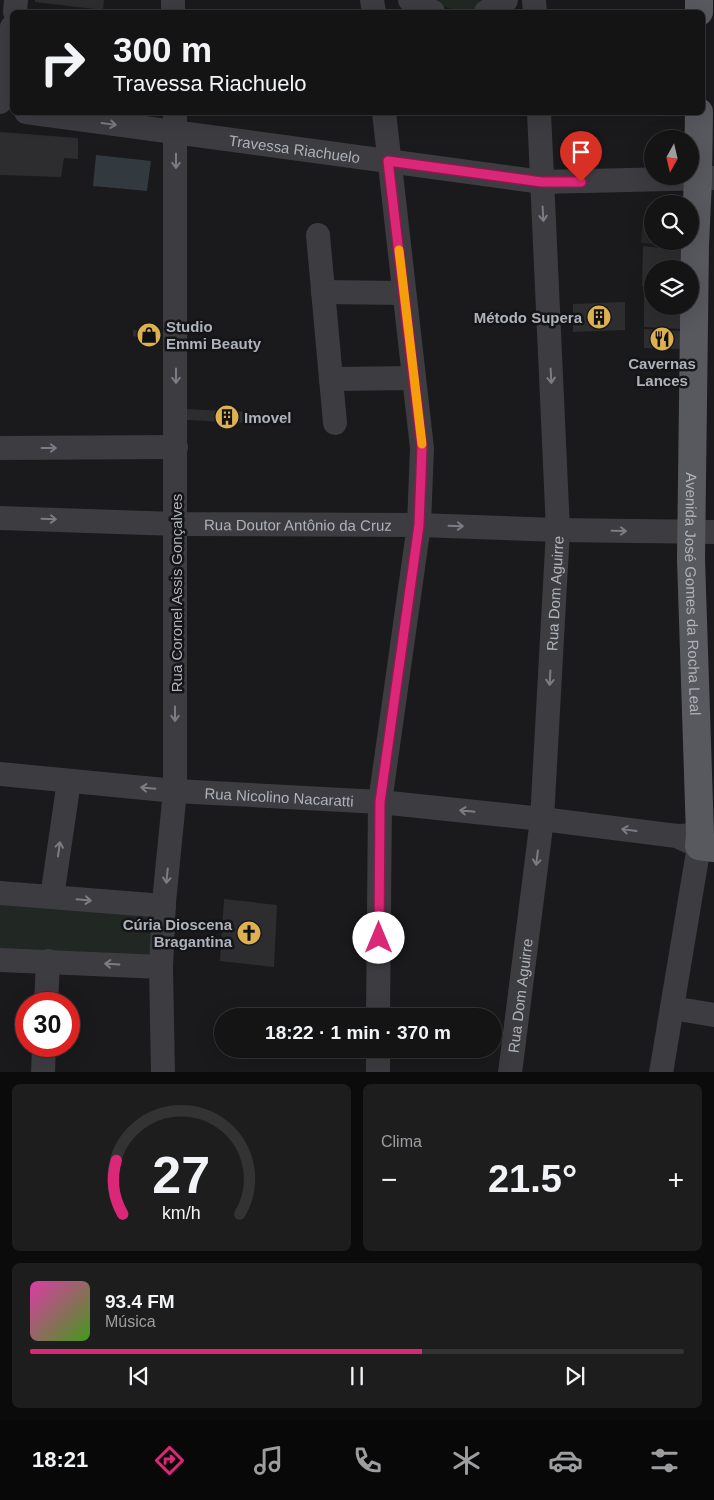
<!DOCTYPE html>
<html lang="pt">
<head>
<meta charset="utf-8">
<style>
	:root { --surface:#141415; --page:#1d1d1e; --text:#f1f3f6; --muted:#9d9ea0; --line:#333334; --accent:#db2777 }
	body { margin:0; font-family:Helvetica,sans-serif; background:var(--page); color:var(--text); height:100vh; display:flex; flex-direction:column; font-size:19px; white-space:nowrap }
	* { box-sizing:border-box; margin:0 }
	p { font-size:16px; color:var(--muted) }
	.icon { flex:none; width:28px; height:28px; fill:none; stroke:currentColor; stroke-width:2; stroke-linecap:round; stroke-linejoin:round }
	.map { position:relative; height:1072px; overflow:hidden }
	.sheet { display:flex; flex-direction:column; gap:12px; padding:12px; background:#0b0b0c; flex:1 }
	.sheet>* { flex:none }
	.top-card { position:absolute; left:10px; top:10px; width:695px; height:105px; border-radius:8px; box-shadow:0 5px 20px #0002,0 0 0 1px var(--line); background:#141415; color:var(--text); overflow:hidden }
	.needle { width:32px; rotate:188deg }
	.controls { position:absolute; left:644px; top:130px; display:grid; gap:10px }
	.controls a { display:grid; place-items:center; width:55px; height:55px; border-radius:50%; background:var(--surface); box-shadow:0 5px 20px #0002,0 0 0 1px var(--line); font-size:25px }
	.speed { position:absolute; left:15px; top:992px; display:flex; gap:10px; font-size:25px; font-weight:700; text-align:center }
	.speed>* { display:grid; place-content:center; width:65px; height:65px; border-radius:50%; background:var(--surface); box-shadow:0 5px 20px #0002,0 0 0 1px var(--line); line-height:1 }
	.speed .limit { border:8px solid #d22; background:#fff; color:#111 }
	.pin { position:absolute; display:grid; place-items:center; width:42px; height:42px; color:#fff; margin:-51px -21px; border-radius:50% 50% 50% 0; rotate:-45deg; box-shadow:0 0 5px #0007 }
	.pin .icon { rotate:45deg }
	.me { position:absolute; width:55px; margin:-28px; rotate:0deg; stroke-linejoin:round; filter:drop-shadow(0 0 4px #0008) }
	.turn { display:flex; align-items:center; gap:18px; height:105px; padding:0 20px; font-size:22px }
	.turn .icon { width:65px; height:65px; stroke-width:2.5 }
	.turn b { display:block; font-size:35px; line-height:42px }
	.big { font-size:38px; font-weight:600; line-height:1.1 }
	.sheet .tile { flex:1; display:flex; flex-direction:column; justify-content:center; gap:8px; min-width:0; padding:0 18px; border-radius:8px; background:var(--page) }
	.sheet .dial { align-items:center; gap:0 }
	.dial svg { height:130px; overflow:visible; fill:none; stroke:var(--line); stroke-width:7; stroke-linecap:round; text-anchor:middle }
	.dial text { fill:var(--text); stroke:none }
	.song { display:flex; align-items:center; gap:15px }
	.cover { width:60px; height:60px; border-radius:8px; background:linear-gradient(135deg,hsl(320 70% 55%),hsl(100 70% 35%)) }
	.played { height:5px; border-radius:2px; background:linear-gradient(90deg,var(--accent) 60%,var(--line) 60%) }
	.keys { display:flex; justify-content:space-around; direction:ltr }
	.heat { display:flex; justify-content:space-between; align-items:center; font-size:28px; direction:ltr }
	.sheet .tiles { flex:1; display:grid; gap:12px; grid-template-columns:1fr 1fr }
	.tile:last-child { grid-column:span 2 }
	.trip { position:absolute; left:214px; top:1008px; width:288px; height:50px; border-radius:25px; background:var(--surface); box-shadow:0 5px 20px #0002,0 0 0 1px var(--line); font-weight:600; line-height:50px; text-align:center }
	.tab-bar { display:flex; height:80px; justify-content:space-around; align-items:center; background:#080808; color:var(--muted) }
	.tab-bar .icon { width:35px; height:35px }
	.tab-bar .current { color:var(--accent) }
	.tab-bar b { font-size:22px; color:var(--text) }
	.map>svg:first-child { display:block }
	.built { fill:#262629 }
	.green { fill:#212722 }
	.water { fill:#32393f }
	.building { fill:#2d2d30 }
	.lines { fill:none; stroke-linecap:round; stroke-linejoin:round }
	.minor { stroke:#3c3c41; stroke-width:24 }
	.major { stroke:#58595f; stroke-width:28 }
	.oneway { stroke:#7b7d84 }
	.route-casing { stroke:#8e194d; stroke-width:12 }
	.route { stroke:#db2777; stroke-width:9 }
	.slow { stroke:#f59e0b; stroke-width:9 }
	.labels { text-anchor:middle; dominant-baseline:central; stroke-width:5; stroke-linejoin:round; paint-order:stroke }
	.street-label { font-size:15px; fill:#aeb2ba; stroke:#151517 }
	.poi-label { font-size:15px; font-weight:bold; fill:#aeb2ba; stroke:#151517; text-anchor:end }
</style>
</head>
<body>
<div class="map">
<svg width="714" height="1073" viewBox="0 0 714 1073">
	<rect width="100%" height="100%" fill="#1a1a1c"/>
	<!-- built -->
	<path class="built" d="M 643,218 L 652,219 L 652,241 L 657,241 L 657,244 L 641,243 Z"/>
	<!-- green -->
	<g class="green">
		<path d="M 431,0 L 494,0 C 472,15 453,13 431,0 Z"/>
		<path d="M 0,898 L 158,912 L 156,964 L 0,955 Z"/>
	</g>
	<!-- water -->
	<path class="water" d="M 96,155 L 151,161 L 147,191 L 93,186 Z"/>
	<!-- building -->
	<g class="building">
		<path d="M 35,0 L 104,0 L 103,10 L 35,2 Z"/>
		<path d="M 0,132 L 78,138 L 78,159 L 64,158 L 61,177 L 0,175 Z"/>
		<path d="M 643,246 L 687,251 L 687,269 L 652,269 L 652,287 L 642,286 Z"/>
		<path d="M 644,289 L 652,290 L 652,306 L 681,306 L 681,329 L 644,327 Z"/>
		<path d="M 625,302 L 625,330 L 573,332 L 573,304 Z"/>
		<path d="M 644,329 L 681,331 L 680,349 L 644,348 Z"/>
		<path d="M 133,330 L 160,331 L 157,342 L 133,336 Z"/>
		<path d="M 186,409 L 268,413 L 268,424 L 186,420 Z"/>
		<path d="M 224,899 L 277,905 L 274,967 L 220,961 Z"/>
	</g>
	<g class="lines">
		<!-- minor -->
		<g class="minor">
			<path d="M 173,0 L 173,12"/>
			<path d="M 372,0 L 374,12"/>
			<path d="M 410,0 L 433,12"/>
			<path d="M 534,0 L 535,12"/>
			<path d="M 15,12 L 16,0"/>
			<path d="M 486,12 L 506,0"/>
			<path d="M 0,102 L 12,27"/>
			<path id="s1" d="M 26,112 L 542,182 L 714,178"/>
			<path d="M 318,235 L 335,423"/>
			<path d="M 323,292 L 404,293"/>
			<path d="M 331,379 L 414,378"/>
			<path d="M 0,448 L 176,447"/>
			<path id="s2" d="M 0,518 L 176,524 L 419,525 L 558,530 L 714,532"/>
			<path id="s3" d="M 0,774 L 175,791 L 380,802 L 542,819 L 677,836 L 700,835"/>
			<path d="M 0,893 L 164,906"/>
			<path d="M 52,897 L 69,781"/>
			<path d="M 0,960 L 161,967"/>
			<path d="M 46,1004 L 48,961"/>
			<path d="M 672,1008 L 714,1015"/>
			<path d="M 378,1016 L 380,802 L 419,525 L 422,448 L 384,112"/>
			<path d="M 43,1073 L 44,1046"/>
			<path d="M 163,1073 L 161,967 L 164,902 L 175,791 L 175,112"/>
			<path d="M 378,1073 L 378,1049"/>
			<path id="s4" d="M 510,1073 L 542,819 L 558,530 L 539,112"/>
			<path d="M 661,1073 L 699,846 L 681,838"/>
		</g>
		<!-- major -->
		<g class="major">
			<path d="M 699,12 L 699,0"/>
			<path id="s5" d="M 699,112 L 698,179 L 695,245 L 691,559 L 700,835 L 699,846 L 714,848"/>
		</g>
	</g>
	<!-- one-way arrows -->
	<defs><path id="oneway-shaft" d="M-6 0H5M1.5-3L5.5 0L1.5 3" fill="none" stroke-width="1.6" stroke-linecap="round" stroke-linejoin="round" transform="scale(1.25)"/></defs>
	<g class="oneway">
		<use href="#oneway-shaft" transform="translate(109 124) rotate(8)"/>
		<use href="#oneway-shaft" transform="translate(176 161) rotate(90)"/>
		<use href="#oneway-shaft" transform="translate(543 214) rotate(87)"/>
		<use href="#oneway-shaft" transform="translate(176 376) rotate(90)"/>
		<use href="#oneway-shaft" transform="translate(551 376) rotate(87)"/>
		<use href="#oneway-shaft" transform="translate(49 448)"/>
		<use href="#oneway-shaft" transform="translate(49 519) rotate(2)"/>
		<use href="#oneway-shaft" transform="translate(456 526) rotate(2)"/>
		<use href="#oneway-shaft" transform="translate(619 531) rotate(1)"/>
		<use href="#oneway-shaft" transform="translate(550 678) rotate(93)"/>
		<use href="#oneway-shaft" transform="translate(175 714) rotate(90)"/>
		<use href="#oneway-shaft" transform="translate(148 788) rotate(-175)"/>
		<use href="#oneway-shaft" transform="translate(467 811) rotate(-174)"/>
		<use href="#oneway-shaft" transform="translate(629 830) rotate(-172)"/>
		<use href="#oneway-shaft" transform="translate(59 849) rotate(-82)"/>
		<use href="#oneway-shaft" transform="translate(537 858) rotate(97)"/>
		<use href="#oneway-shaft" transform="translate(167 876) rotate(96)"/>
		<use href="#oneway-shaft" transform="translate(84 900) rotate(5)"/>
		<use href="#oneway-shaft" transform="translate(112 964) rotate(-177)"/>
	</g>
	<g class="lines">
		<defs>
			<path id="route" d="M 379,938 L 380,802 L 419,525 L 422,448 L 388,161 L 542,182 L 581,182"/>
		</defs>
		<!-- route casing -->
		<use href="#route" class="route-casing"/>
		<!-- route -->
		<use href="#route" class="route"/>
		<!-- slow -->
		<path class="slow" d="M 399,250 L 422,444"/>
	</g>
	<!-- icons -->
	<defs>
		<symbol id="building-disc" viewBox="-11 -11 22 22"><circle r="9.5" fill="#ddb152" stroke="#151517"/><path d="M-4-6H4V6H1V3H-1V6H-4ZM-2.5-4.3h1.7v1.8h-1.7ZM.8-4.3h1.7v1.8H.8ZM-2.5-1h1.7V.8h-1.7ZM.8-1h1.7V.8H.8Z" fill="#111"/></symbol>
		<symbol id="shop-disc" viewBox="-11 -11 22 22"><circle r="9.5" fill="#ddb152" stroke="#151517"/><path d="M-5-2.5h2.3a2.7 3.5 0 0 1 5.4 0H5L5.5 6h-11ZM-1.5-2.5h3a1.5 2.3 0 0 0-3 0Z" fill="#111"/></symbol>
		<symbol id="restaurant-disc" viewBox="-11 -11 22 22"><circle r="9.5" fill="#ddb152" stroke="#151517"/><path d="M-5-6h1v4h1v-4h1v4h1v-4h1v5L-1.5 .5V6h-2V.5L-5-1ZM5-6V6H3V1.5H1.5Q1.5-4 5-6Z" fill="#111"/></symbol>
		<symbol id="church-disc" viewBox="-11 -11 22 22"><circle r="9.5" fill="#ddb152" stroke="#151517"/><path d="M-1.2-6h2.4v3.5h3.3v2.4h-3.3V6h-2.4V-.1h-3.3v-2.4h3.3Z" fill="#111"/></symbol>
	</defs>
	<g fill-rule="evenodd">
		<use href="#building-disc" x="585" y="303" width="28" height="28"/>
		<use href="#shop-disc" x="135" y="321" width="28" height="28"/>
		<use href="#restaurant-disc" x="648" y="325" width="28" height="28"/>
		<use href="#building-disc" x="213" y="403" width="28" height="28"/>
		<use href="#church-disc" x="235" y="919" width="28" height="28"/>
	</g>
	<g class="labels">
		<!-- street labels -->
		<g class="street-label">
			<text stroke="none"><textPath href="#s1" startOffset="271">Travessa Riachuelo</textPath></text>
			<text stroke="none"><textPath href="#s2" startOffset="298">Rua Doutor Antônio da Cruz</textPath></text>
			<text transform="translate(176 593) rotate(-90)">Rua Coronel Assis Gonçalves</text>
			<text stroke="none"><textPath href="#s4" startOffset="482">Rua Dom Aguirre</textPath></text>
			<text stroke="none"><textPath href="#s5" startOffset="482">Avenida José Gomes da Rocha Leal</textPath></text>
			<text stroke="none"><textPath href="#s3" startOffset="280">Rua Nicolino Nacaratti</textPath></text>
			<text stroke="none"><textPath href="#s4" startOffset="78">Rua Dom Aguirre</textPath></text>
		</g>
		<!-- poi labels -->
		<g class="poi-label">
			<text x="582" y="317">Método Supera</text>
			<text x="166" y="326" text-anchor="start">Studio<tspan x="166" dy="17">Emmi Beauty</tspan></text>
			<text x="662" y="363" text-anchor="middle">Cavernas<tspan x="662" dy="17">Lances</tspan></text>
			<text x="244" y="417" text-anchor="start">Imovel</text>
			<text x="232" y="924">Cúria Dioscena<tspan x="232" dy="17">Bragantina</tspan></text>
		</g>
	</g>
</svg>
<div class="controls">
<a><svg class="needle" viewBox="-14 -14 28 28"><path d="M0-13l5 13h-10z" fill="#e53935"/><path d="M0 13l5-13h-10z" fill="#9d9ea0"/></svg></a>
<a><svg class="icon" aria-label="search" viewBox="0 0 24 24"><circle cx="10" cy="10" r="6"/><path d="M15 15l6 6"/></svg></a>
<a><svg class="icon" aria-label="layers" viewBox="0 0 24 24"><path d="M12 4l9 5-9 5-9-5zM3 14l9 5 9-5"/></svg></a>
</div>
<div class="speed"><div class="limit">30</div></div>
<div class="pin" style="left:581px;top:182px;background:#d93025"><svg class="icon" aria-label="arrive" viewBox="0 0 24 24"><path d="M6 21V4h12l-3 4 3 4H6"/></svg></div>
<svg class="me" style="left:379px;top:938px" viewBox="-20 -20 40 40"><circle r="19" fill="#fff"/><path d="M0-13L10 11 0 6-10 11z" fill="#db2777"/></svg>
<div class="trip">18:22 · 1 min · 370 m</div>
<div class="top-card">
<div class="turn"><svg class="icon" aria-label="right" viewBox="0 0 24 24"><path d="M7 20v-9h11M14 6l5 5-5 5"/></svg><div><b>300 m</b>Travessa Riachuelo</div></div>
</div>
</div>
<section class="sheet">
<div class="tiles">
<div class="tile dial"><svg viewBox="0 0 100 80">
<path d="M14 69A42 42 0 1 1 86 69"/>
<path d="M14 69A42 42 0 0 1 10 36" stroke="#db2777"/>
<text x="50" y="56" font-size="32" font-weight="700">27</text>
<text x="50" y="72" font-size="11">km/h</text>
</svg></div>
<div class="tile"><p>Clima</p>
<div class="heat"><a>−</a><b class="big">21.5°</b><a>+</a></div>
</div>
<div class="tile">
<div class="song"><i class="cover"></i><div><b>93.4 FM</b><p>Música</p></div></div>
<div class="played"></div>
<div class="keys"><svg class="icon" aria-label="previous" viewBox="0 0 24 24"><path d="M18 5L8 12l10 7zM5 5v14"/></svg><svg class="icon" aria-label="pause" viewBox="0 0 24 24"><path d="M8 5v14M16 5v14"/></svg><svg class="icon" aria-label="next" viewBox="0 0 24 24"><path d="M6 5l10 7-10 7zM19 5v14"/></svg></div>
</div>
</div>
</section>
<nav class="tab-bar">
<b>18:21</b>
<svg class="icon current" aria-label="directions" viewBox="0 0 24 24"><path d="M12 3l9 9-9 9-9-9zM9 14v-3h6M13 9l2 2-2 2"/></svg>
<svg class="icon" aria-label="music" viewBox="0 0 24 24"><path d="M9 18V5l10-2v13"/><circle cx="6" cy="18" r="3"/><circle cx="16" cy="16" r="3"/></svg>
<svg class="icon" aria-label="phone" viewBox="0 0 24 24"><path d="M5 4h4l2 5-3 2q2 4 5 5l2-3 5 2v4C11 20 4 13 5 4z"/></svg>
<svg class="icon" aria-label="climate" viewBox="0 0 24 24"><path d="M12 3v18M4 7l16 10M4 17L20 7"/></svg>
<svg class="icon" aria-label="car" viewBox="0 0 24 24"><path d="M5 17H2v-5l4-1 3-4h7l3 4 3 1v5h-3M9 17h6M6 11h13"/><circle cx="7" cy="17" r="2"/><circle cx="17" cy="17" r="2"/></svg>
<svg class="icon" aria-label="filters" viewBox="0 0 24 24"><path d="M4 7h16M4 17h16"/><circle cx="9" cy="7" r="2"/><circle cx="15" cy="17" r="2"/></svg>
</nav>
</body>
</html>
